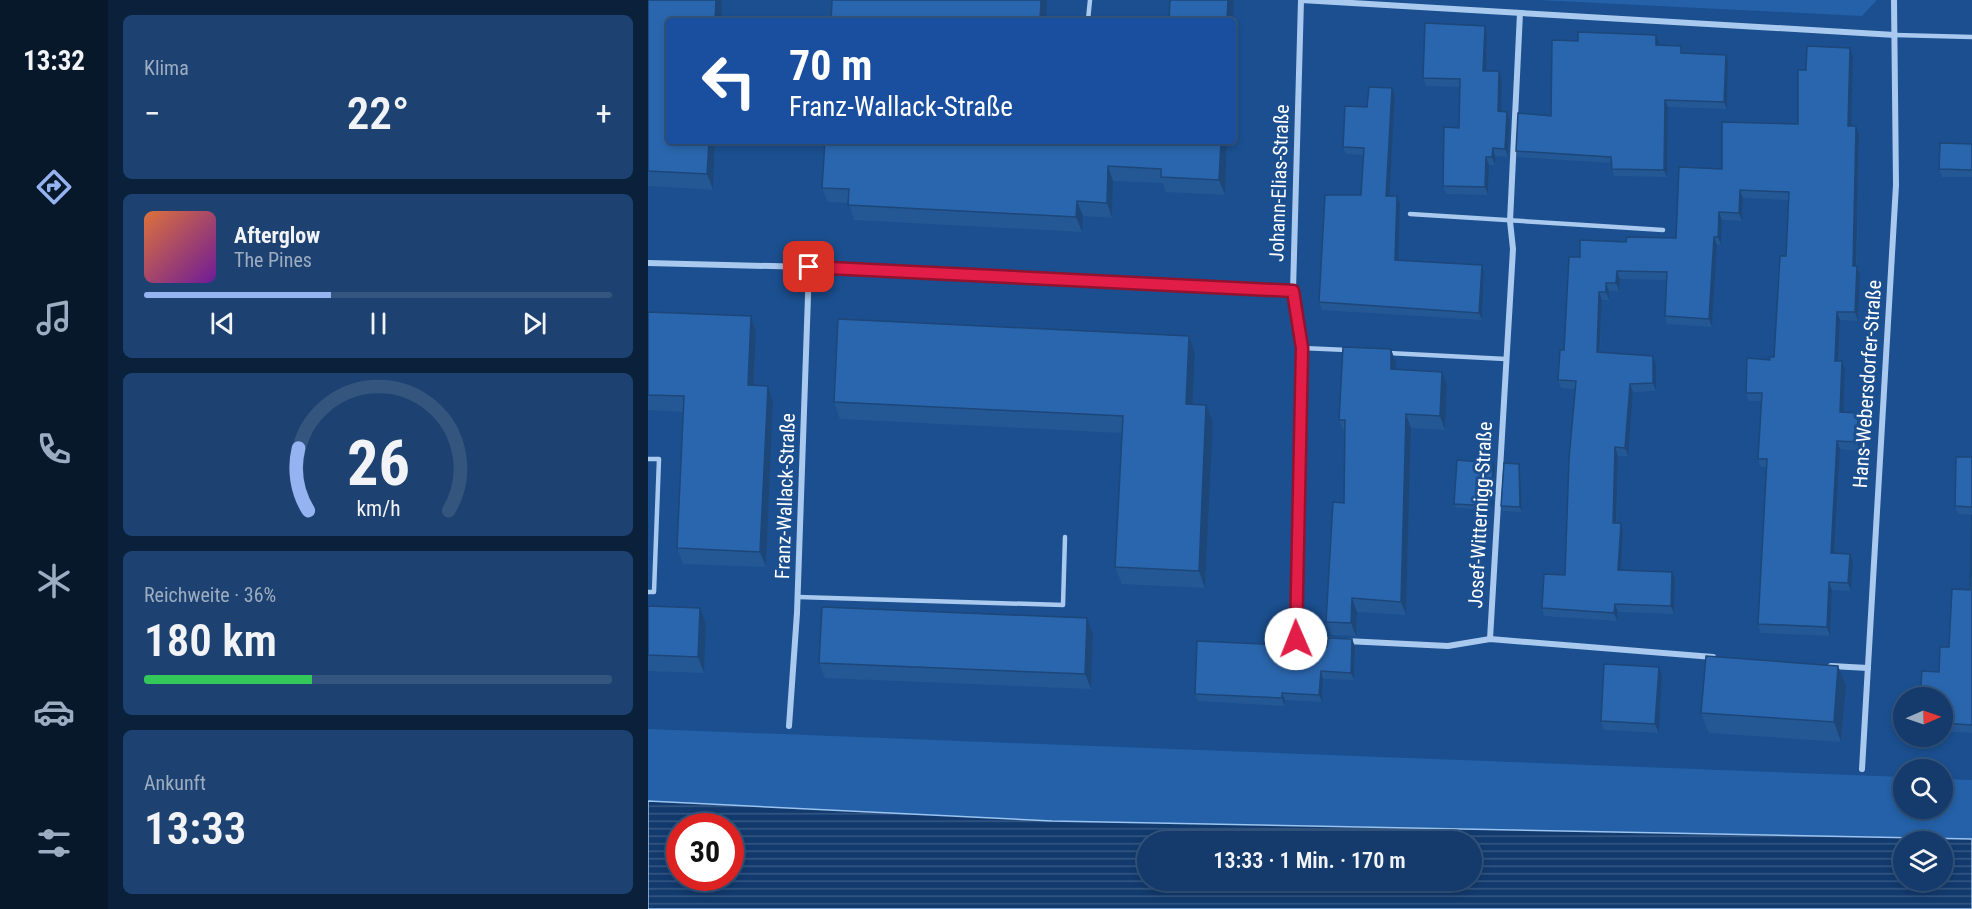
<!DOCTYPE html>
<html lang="de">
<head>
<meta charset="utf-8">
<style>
	:root { --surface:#143b6b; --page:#1d4271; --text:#f1f3f6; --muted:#9dadc1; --line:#33557e; --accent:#95b2f1 }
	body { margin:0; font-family:"Roboto Condensed",sans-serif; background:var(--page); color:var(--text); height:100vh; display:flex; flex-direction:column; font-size:22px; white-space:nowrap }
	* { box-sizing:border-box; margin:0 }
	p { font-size:20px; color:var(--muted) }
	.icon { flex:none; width:33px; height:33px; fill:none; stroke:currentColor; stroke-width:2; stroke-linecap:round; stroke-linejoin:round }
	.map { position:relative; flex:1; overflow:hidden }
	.side { display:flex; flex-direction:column; gap:15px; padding:15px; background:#0b203b; width:540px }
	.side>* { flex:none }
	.top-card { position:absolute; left:18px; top:18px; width:570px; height:126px; border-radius:6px; box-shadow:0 3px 9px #0003,0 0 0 2px var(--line); background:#1a4fa0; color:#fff; overflow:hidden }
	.needle { width:39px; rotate:88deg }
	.controls { position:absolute; left:1245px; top:687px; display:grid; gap:12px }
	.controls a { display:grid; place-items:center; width:60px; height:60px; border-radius:50%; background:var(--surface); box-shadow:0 3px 9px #0003,0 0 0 2px var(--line); font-size:30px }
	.speed { position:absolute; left:18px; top:813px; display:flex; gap:12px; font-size:30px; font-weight:700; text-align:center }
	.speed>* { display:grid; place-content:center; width:78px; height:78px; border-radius:50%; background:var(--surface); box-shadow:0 3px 9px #0003,0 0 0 2px var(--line); line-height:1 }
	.speed .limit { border:9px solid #d22; background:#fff; color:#111 }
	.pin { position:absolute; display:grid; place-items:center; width:51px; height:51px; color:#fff; margin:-26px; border-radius:12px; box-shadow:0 3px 9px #0006 }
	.me { position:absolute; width:66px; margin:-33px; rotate:359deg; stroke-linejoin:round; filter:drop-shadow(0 0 4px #0008) }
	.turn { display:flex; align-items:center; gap:21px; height:126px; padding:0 24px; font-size:27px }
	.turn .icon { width:78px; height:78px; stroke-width:2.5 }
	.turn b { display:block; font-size:42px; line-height:51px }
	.big { font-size:45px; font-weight:600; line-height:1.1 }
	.side .widget { flex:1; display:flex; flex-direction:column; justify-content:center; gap:9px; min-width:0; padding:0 21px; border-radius:9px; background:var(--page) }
	.side .dial { align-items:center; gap:0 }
	.dial svg { height:156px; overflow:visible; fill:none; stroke:var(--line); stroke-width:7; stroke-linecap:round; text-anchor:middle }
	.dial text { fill:var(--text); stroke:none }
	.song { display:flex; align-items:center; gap:18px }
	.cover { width:72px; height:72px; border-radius:9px; background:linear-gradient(135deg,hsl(20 70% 55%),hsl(280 70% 35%)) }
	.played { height:6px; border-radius:3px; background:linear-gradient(90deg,var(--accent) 40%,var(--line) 40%) }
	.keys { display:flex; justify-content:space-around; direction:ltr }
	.heat { display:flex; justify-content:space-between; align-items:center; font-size:33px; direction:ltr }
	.charge { height:9px; border-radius:4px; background:linear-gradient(90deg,#34c759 36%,var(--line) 0) }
	.trip { position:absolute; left:489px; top:831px; width:345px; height:60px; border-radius:30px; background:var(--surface); box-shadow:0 3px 9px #0003,0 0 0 2px var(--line); font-weight:600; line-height:60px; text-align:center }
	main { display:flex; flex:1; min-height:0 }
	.menu { display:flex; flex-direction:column; width:108px; justify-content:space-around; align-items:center; background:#08182b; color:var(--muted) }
	.menu .icon { width:42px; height:42px }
	.menu .current { color:var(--accent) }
	.menu b { font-size:27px; color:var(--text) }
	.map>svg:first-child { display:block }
	.park { fill:#2461a8 }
	.water { fill:url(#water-rules); stroke:#9cc4f0; stroke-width:1.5; fill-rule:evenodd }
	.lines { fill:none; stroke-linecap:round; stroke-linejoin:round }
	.service { stroke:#a9c9ee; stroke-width:4.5 }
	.minor { stroke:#a9c9ee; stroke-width:6 }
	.wall { fill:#245895 }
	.shaded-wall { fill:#1d4779 }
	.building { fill:#2a66ad; stroke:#1d4779; stroke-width:1.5 }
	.route-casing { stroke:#92132f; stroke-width:15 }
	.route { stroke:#e11d48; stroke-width:10 }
	.labels { text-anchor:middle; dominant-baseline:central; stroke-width:6; stroke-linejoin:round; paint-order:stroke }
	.street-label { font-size:20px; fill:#fff; stroke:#1b4f8f }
</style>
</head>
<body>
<main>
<nav class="menu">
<b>13:32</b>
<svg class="icon current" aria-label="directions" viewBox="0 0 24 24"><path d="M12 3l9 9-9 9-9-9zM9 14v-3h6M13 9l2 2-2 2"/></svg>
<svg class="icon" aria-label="music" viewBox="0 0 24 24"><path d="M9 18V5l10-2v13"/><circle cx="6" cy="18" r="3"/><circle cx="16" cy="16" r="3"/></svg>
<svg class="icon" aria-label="phone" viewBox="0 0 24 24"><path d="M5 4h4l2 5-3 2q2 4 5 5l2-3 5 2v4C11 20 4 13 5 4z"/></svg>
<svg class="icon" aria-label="climate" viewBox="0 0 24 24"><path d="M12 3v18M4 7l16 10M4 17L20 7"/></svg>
<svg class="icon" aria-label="car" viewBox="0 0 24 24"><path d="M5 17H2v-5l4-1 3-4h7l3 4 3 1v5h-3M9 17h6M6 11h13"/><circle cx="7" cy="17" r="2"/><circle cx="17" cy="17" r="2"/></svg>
<svg class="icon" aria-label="filters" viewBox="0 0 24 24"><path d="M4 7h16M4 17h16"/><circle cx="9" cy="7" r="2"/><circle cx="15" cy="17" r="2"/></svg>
</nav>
<section class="side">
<div class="widget"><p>Klima</p>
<div class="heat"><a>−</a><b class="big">22°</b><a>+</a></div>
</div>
<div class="widget">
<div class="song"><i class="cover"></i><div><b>Afterglow</b><p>The Pines</p></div></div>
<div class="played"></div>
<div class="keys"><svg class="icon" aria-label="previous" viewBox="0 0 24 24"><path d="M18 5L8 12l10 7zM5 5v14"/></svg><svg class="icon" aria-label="pause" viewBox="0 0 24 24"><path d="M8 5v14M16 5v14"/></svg><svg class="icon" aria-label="next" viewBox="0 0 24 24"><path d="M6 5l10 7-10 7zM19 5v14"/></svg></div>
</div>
<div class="widget dial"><svg viewBox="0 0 100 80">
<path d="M14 69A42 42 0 1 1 86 69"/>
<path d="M14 69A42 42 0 0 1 9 37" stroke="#95b2f1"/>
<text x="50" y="56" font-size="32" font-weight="700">26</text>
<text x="50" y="72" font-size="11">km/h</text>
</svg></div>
<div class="widget"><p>Reichweite · 36%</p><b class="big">180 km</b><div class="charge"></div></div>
<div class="widget"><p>Ankunft</p><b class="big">13:33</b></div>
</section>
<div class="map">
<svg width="1324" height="909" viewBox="0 0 1324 909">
	<defs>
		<pattern id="water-rules" width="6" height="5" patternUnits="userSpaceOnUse" patternTransform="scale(1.5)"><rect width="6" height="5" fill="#123a6d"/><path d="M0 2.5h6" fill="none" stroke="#365883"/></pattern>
	</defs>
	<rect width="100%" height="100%" fill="#1b4f8f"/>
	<!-- park -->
	<g class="park">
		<path d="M 889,0 L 1228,0 L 1228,1 L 1214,16 Z"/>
		<path d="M 0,729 L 1255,777 L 1256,808 L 1294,808 L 1295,779 L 1324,780 L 1324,839 L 404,821 L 0,801 Z"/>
	</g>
	<!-- water -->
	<path class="water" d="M 0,801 L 404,821 L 1324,839 L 1324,909 L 0,909 ZM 32,826 L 82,826 L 82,878 L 32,878 ZM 500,842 L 824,842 L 824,880 L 500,880 ZM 1256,842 L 1294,842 L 1294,880 L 1256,880 Z"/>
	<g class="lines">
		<!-- service -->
		<g class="service">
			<path d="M 440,20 L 442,0"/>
			<path d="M 1247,35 L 1324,37"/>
			<path d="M 762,214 L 1015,230"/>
			<path d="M 654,348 L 699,350"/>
			<path d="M 740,353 L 858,359"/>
			<path d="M 0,459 L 11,459 L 6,592 L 0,592"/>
			<path d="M 150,597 L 415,605 L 417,537"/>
		</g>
		<!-- minor -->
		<g class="minor">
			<path d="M 653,0 L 645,291 L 654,348 L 648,639 L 688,641"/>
			<path d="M 653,0 L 1247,35"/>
			<path d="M 0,263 L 161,267 L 645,291"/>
			<path d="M 842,639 L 865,249 L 862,221 L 872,13"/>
			<path d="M 698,641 L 800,646 L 842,639 L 1065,657"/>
			<path d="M 1183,666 L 1220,668"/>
			<path d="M 141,726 L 149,613 L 161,267"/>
			<path d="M 1214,769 L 1248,185 L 1246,0"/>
		</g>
	</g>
	<!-- wall -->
	<g class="wall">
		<path d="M 0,0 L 67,141 L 65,190 L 0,186 Z"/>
		<path d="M 837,26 L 839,34 L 838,71 L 851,71 L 854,79 L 853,111 L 859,112 L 862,120 L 860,157 L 847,156 L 847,165 L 841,165 L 840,195 L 798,194 L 795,186 L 811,128 L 812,87 L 778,86 L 775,78 Z"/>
		<path d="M 1008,35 L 1011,42 L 1011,45 L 1035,54 L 1080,62 L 1079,109 L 1020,107 L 1019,177 L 966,176 L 964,169 L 964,163 L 870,157 L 868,151 L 903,116 L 930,41 Z"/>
		<path d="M 1202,48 L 1205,56 L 1203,126 L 1208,126 L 1211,134 L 1209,266 L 1212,274 L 1210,321 L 1192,320 L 1191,361 L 1197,369 L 1195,413 L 1210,413 L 1213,421 L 1212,451 L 1192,449 L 1187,553 L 1205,562 L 1203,591 L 1184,590 L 1182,636 L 1113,633 L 1110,624 L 1119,467 L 1113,467 L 1110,459 L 1113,401 L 1101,401 L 1098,393 L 1122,360 L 1126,357 L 1138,256 L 1141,200 L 1095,198 L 1094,221 L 1074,220 L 1073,245 L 1069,245 L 1064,327 L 1019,324 L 1017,316 L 1018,280 L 972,279 L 971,291 L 961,291 L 961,300 L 954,300 L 952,352 L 1008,364 L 1008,391 L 985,392 L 980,456 L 970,456 L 969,523 L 973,523 L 975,532 L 974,570 L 1027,580 L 1026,614 L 970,612 L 969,621 L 896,616 L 894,608 L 917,575 L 927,389 L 913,388 L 910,380 L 932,257 L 978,242 L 1028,238 L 1074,169 L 1150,124 L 1158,70 Z"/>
		<path d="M 747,96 L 741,196 L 749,196 L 752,203 L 750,260 L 836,273 L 834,320 L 674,310 L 671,302 L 713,195 L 716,155 L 698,154 L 695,147 L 719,107 Z"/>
		<path d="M 177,141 L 579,141 L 577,195 L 518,192 L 515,183 L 465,181 L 464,218 L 435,216 L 434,232 L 206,220 L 201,203 L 180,202 L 174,188 Z"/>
		<path d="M 1324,144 L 1324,177 L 1294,177 L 1291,169 Z"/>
		<path d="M 0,312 L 103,316 L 108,332 L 106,385 L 120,386 L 125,401 L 118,567 L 35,564 L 29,548 L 35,412 L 0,410 Z"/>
		<path d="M 541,336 L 547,353 L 545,404 L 558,405 L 565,422 L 557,588 L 474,584 L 467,567 L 474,433 L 192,419 L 186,402 Z"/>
		<path d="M 748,363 L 748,369 L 799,385 L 797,430 L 763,428 L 758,615 L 709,612 L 708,636 L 683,635 L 678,622 L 696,503 L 697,434 L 691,420 Z"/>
		<path d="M 1324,457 L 1324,733 L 1294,731 L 1294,698 L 1291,672 L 1301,647 L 1322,590 L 1324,515 L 1310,514 L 1307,506 Z"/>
		<path d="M 845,463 L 847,467 L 844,510 L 808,508 L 806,504 Z"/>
		<path d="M 872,469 L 874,512 L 855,511 L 853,506 Z"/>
		<path d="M 0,606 L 58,624 L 56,673 L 0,671 Z"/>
		<path d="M 445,634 L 443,689 L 177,678 L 171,663 Z"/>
		<path d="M 704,639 L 707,647 L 706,680 L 675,679 L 674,702 L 637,700 L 636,706 L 550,701 L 547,694 L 679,647 Z"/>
		<path d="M 1190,666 L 1198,686 L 1193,742 L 1061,733 L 1053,713 Z"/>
		<path d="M 1014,676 L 1011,733 L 956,730 L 953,721 Z"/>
	</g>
	<!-- shaded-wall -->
	<g class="shaded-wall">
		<path d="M 68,0 L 74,0 L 73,21 L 67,21 Z"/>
		<path d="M 393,0 L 399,0 L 398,21 L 392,21 Z"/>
		<path d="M 580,0 L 586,0 L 585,21 L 579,21 Z"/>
		<path d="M 837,26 L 839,34 L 838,79 L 835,71 Z"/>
		<path d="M 1008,35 L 1011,42 L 1010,52 L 1008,45 Z"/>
		<path d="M 1202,48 L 1205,56 L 1203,134 L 1200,126 Z"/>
		<path d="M 1078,55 L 1080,62 L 1079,109 L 1076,102 Z"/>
		<path d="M 851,71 L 854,79 L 853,119 L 850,111 Z"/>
		<path d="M 744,88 L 747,96 L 741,203 L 738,196 Z"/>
		<path d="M 1017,100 L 1020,107 L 1019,177 L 1016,170 Z"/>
		<path d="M 859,112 L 862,120 L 860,157 L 857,149 Z"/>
		<path d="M 1208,126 L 1211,134 L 1208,274 L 1205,266 Z"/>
		<path d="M 61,141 L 67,141 L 65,190 L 59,174 Z"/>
		<path d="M 573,141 L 579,141 L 577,195 L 571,180 Z"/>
		<path d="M 845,148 L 847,156 L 847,165 L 844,157 Z"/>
		<path d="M 838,157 L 841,165 L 840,195 L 837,187 Z"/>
		<path d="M 460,166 L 465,181 L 464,218 L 459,203 Z"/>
		<path d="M 1092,190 L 1095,198 L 1094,221 L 1091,213 Z"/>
		<path d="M 749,196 L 752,203 L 750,267 L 747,260 Z"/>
		<path d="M 429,201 L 435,216 L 434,232 L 428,217 Z"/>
		<path d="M 1071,212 L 1074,220 L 1073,245 L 1070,237 Z"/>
		<path d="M 1066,237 L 1069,245 L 1064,327 L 1061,319 Z"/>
		<path d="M 834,265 L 836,273 L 834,320 L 831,313 Z"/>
		<path d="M 1209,266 L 1212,274 L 1210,321 L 1207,312 Z"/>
		<path d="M 969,271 L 972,279 L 971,291 L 968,283 Z"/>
		<path d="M 958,283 L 961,291 L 961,300 L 958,292 Z"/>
		<path d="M 951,292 L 954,300 L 951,360 L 949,352 Z"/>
		<path d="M 1189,312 L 1192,320 L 1190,369 L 1187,361 Z"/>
		<path d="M 103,316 L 108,332 L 105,400 L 100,385 Z"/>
		<path d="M 541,336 L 547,353 L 544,421 L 538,404 Z"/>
		<path d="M 743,349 L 748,363 L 748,383 L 743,369 Z"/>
		<path d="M 1005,356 L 1008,364 L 1008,391 L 1005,383 Z"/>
		<path d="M 1194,361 L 1197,369 L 1195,421 L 1192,412 Z"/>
		<path d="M 794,372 L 799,385 L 797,430 L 792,416 Z"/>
		<path d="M 982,384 L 985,392 L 980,456 L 977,448 Z"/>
		<path d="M 120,386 L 125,401 L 118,567 L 112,552 Z"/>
		<path d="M 558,405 L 565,422 L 557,588 L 551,571 Z"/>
		<path d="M 1210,413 L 1213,421 L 1212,451 L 1209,442 Z"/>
		<path d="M 758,414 L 763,428 L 758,615 L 753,602 Z"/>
		<path d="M 1189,441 L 1192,449 L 1186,561 L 1183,553 Z"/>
		<path d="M 967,447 L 970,456 L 968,531 L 965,523 Z"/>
		<path d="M 845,463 L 847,467 L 844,510 L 843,506 Z"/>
		<path d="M 871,464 L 872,469 L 874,512 L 872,507 Z"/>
		<path d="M 973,523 L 975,532 L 973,578 L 970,570 Z"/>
		<path d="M 1202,554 L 1205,562 L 1203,591 L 1200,583 Z"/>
		<path d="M 1024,572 L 1027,580 L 1026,614 L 1023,606 Z"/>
		<path d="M 1181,582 L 1184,590 L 1182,636 L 1179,627 Z"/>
		<path d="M 704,598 L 709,612 L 708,636 L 703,623 Z"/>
		<path d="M 967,604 L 970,612 L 969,621 L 966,613 Z"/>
		<path d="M 52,608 L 58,624 L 56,673 L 50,657 Z"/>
		<path d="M 439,618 L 445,634 L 443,689 L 437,674 Z"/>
		<path d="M 704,639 L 707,647 L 706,680 L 703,673 Z"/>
		<path d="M 1190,666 L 1198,686 L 1193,742 L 1186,722 Z"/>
		<path d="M 1011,667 L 1014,676 L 1011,733 L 1007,724 Z"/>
		<path d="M 673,671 L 675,679 L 674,702 L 671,695 Z"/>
		<path d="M 634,693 L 637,700 L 636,706 L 634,698 Z"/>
	</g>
	<!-- building -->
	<g class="building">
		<path d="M 0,0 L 68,0 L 67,21 L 21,21 L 21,141 L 61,141 L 59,174 L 0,171 Z"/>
		<path d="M 184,0 L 393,0 L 392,21 L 183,21 Z"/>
		<path d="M 522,0 L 580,0 L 579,21 L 521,21 Z"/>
		<path d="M 777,23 L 837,26 L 835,71 L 851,71 L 850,111 L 859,112 L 857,149 L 845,148 L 844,157 L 838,157 L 837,187 L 795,186 L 796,127 L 811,128 L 812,79 L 775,78 Z"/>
		<path d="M 930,32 L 1008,35 L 1008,45 L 1033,46 L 1033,53 L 1078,55 L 1076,102 L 1017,100 L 1016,170 L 964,169 L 963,157 L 868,151 L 870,113 L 903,116 L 904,40 L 930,41 Z"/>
		<path d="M 1159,46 L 1202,48 L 1200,126 L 1208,126 L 1205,266 L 1209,266 L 1207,312 L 1189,312 L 1187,361 L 1194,361 L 1192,412 L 1210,413 L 1209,442 L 1189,441 L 1183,553 L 1202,554 L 1200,583 L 1181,582 L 1179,627 L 1110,624 L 1119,459 L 1110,459 L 1114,393 L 1098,393 L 1099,358 L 1122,360 L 1121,357 L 1126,357 L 1132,256 L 1138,256 L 1141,192 L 1092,190 L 1091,213 L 1071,212 L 1070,237 L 1066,237 L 1061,319 L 1017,316 L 1019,272 L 969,271 L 968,283 L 958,283 L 958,292 L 951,292 L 949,352 L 1005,356 L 1005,383 L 982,384 L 977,448 L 967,447 L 965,523 L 973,523 L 970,570 L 1024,572 L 1023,606 L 967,604 L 966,613 L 894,608 L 896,574 L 917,575 L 921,459 L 928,381 L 910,380 L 912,350 L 916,350 L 921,257 L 932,257 L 932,240 L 978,242 L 979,237 L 1028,238 L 1031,167 L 1074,169 L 1074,122 L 1150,124 L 1150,70 L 1158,70 Z"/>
		<path d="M 721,87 L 744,88 L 738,196 L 749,196 L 747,260 L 834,265 L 831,313 L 671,302 L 677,195 L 713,195 L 716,148 L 695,147 L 697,106 L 719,107 Z"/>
		<path d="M 177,141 L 573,141 L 571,180 L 513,177 L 513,169 L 460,166 L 459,203 L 429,201 L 428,217 L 200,205 L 201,189 L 174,188 Z"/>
		<path d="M 1292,143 L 1324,144 L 1324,170 L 1291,169 Z"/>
		<path d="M 0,312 L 103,316 L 100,385 L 120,386 L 112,552 L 29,548 L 36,396 L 0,395 Z"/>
		<path d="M 190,319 L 541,336 L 538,404 L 558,405 L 551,571 L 467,567 L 475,416 L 186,402 Z"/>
		<path d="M 695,347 L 743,349 L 743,369 L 794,372 L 792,416 L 758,414 L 753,602 L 704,598 L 703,623 L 678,622 L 685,502 L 696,503 L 697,420 L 691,420 Z"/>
		<path d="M 1308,457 L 1324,457 L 1324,507 L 1307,506 Z"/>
		<path d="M 809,460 L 845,463 L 843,506 L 806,504 Z"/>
		<path d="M 856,463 L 871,464 L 872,507 L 853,506 Z"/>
		<path d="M 1324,514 L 1324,725 L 1294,723 L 1294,698 L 1272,698 L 1274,671 L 1291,672 L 1292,647 L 1301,647 L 1304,589 L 1322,590 Z"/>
		<path d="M 0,606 L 52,608 L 50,657 L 0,655 Z"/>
		<path d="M 174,607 L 439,618 L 437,674 L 171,663 Z"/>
		<path d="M 680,638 L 704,639 L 703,673 L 673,671 L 671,695 L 634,693 L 634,698 L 547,694 L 549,641 L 679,647 Z"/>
		<path d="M 1058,656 L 1190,666 L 1186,722 L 1053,713 Z"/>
		<path d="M 956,664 L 1011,667 L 1007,724 L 953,721 Z"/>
	</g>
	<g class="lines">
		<defs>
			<path id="route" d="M 161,267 L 645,291 L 654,348 L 648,639"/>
		</defs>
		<!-- route casing -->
		<use href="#route" class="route-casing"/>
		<!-- route -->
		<use href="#route" class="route"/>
	</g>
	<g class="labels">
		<!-- street labels -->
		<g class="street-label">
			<text transform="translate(631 183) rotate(-88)">Johann-Elias-Straße</text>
			<text transform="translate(1219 384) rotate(-86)">Hans-Webersdorfer-Straße</text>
			<text transform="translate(137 496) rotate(-88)">Franz-Wallack-Straße</text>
			<text transform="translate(832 515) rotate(-87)">Josef-Witternigg-Straße</text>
		</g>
	</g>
</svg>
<div class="controls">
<a><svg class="needle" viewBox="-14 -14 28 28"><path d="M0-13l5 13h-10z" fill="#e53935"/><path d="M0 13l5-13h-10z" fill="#9dadc1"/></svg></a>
<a><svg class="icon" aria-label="search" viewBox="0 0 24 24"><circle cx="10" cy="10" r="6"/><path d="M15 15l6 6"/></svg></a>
<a><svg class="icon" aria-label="layers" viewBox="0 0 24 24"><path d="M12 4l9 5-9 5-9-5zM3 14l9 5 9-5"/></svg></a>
</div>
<div class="speed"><div class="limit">30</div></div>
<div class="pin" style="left:161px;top:267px;background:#d93025"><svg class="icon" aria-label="arrive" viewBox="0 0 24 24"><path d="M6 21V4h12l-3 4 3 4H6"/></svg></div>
<svg class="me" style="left:648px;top:639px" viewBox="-20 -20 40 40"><circle r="19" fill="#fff"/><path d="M0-13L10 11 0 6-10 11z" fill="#e11d48"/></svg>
<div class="trip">13:33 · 1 Min. · 170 m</div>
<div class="top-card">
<div class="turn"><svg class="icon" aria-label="left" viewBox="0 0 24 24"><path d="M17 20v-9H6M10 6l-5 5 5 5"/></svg><div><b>70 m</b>Franz-Wallack-Straße</div></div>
</div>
</div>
</main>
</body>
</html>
